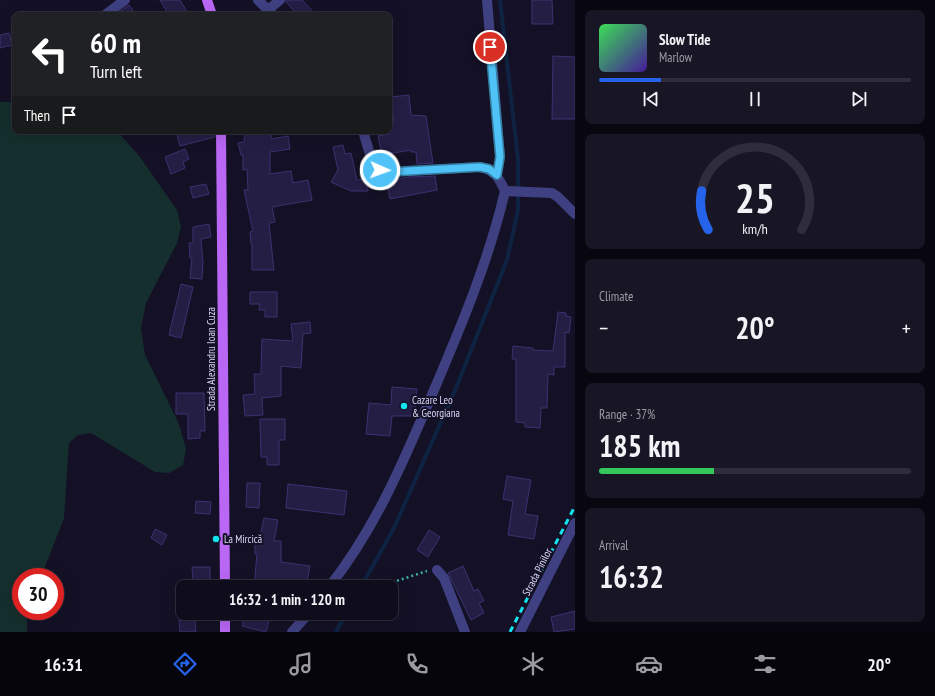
<!DOCTYPE html>
<html lang="en">
<head>
<meta charset="utf-8">
<style>
	:root { --surface:#0f0d1c; --page:#181625; --text:#f1f3f6; --muted:#9b9ca3; --line:#2f2d3b; --accent:#2563eb }
	body { margin:0; font-family:"PT Sans Narrow",sans-serif; background:var(--page); color:var(--text); height:100vh; display:flex; flex-direction:column; font-size:15px; white-space:nowrap }
	* { box-sizing:border-box; margin:0 }
	p { font-size:13px; color:var(--muted) }
	.icon { flex:none; width:22px; height:22px; fill:none; stroke:currentColor; stroke-width:2; stroke-linecap:round; stroke-linejoin:round }
	.map { position:relative; flex:1; overflow:hidden }
	.drawer { display:flex; flex-direction:column; gap:10px; padding:10px; background:#08070f; width:360px }
	.drawer>* { flex:none }
	.hud { position:absolute; left:12px; top:12px; width:380px; height:122px; border-radius:8px; box-shadow:0 4px 16px #0002,0 0 0 1px var(--line); background:#202124; color:#fff; overflow:hidden }
	.speed { position:absolute; left:12px; top:568px; display:flex; gap:8px; font-size:20px; font-weight:700; text-align:center }
	.speed>* { display:grid; place-content:center; width:52px; height:52px; border-radius:50%; background:var(--surface); box-shadow:0 4px 16px #0002,0 0 0 1px var(--line); line-height:1 }
	.speed .limit { border:6px solid #d22; background:#fff; color:#111 }
	.pin { position:absolute; display:grid; place-items:center; width:34px; height:34px; color:#fff; margin:-17px; border:2px solid #fff; border-radius:50%; box-shadow:0 1px 4px #0007 }
	.me { position:absolute; width:44px; margin:-22px; rotate:92deg; stroke-linejoin:round; filter:drop-shadow(0 0 3px #0008) }
	.turn { display:flex; align-items:center; gap:14px; height:84px; padding:0 12px; font-size:18px }
	.turn .icon { width:52px; height:52px; stroke-width:2.5 }
	.turn b { display:block; font-size:28px; line-height:34px }
	.then { display:flex; align-items:center; height:38px; padding:0 12px; background:#0003; gap:8px; font-size:15px }
	.big { font-size:30px; font-weight:600; line-height:1.1 }
	.drawer .widget { flex:1; display:flex; flex-direction:column; justify-content:center; gap:6px; min-width:0; padding:0 14px; border-radius:8px; background:var(--page) }
	.drawer .dial { align-items:center; gap:0 }
	.dial svg { height:104px; overflow:visible; fill:none; stroke:var(--line); stroke-width:7; stroke-linecap:round; text-anchor:middle }
	.dial text { fill:var(--text); stroke:none }
	.song { display:flex; align-items:center; gap:12px }
	.cover { width:48px; height:48px; border-radius:6px; background:linear-gradient(135deg,hsl(130 70% 55%),hsl(260 70% 35%)) }
	.played { height:4px; border-radius:2px; background:linear-gradient(90deg,var(--accent) 20%,var(--line) 20%) }
	.keys { display:flex; justify-content:space-around; direction:ltr }
	.heat { display:flex; justify-content:space-between; align-items:center; font-size:22px; direction:ltr }
	.charge { height:6px; border-radius:3px; background:linear-gradient(90deg,#34c759 37%,var(--line) 0) }
	.trip { position:absolute; left:176px; top:580px; width:222px; height:40px; border-radius:8px; background:var(--surface); box-shadow:0 4px 16px #0002,0 0 0 1px var(--line); font-weight:600; line-height:40px; text-align:center }
	.dock { display:flex; height:64px; justify-content:space-around; align-items:center; background:#06050b; color:var(--muted) }
	.dock .icon { width:28px; height:28px }
	.dock .active { color:var(--accent) }
	.dock b { font-size:18px; color:var(--text) }
	main { display:flex; flex:1; min-height:0 }
	.map>svg:first-child { display:block }
	.green { fill:#142f2d }
	.lines { fill:none; stroke-linecap:round; stroke-linejoin:round }
	.stream { stroke:#0e2342; stroke-width:4 }
	.building { fill:#241e45; stroke:#3b3270 }
	.path { stroke:#38b0a3; stroke-width:2.5; stroke-dasharray:2 3; stroke-linecap:butt }
	.minor { stroke:#3f4081; stroke-width:10 }
	.major { stroke:#b967f4; stroke-width:10 }
	.rail { stroke:#12e3ee; stroke-width:3; stroke-dasharray:6 5; stroke-linecap:butt }
	.route-casing { stroke:#337fa1; stroke-width:10 }
	.route { stroke:#4fc3f7; stroke-width:7 }
	.poi-dot { fill:#12e3ee; stroke:#141126; stroke-width:1.5 }
	.labels { text-anchor:middle; dominant-baseline:central; stroke-width:4; stroke-linejoin:round; paint-order:stroke }
	.street-label { font-size:11px; fill:#dbd8fc; stroke:#141126 }
	.poi-label { font-size:11px; fill:#dbd8fc; stroke:#141126; text-anchor:start }
</style>
</head>
<body>
<main>
<div class="map">
<svg width="575" height="632" viewBox="0 0 575 632">
	<rect width="100%" height="100%" fill="#141126"/>
	<!-- green -->
	<path class="green" d="M 0,102 L 15,102 L 15,131 L 118,132 L 140,157 L 177,210 L 181,227 L 177,243 L 146,303 L 141,328 L 145,355 L 179,424 L 186,449 L 183,465 L 169,473 L 155,472 L 91,433 L 78,435 L 69,443 L 64,518 L 41,577 L 21,577 L 21,611 L 27,611 L 27,632 L 0,632 Z"/>
	<g class="lines">
		<!-- stream -->
		<g class="stream">
			<path d="M 361,587 L 394,528 L 456,388 L 507,260 L 518,210 L 518,159 L 500,0"/>
			<path d="M 336,632 L 346,613"/>
		</g>
	</g>
	<!-- building -->
	<g class="building">
		<path d="M 160,0 L 180,0 L 189,15 L 169,15 Z"/>
		<path d="M 286,0 L 302,0 L 316,15 L 298,15 L 286,2 Z"/>
		<path d="M 532,0 L 552,0 L 553,24 L 532,24 Z"/>
		<path d="M 129,5 L 136,15 L 120,15 L 118,13 Z"/>
		<path d="M 9,33 L 12,45 L 0,48 L 0,35 Z"/>
		<path d="M 553,56 L 575,57 L 575,119 L 552,119 Z"/>
		<path d="M 409,95 L 411,115 L 426,116 L 433,163 L 417,164 L 416,152 L 411,152 L 411,150 L 382,155 L 378,136 L 389,134 L 389,122 L 394,122 L 391,97 Z"/>
		<path d="M 176,131 L 215,131 L 215,137 L 180,146 Z"/>
		<path d="M 245,131 L 272,131 L 271,139 L 288,136 L 290,149 L 270,152 L 270,174 L 291,171 L 293,183 L 308,180 L 312,200 L 272,207 L 275,222 L 269,223 L 274,270 L 252,270 L 252,244 L 251,244 L 250,232 L 253,231 L 244,190 L 248,190 L 247,169 L 243,170 L 243,155 L 241,155 L 238,143 L 244,142 Z"/>
		<path d="M 343,145 L 345,154 L 351,153 L 357,180 L 367,179 L 368,191 L 351,191 L 331,182 L 338,170 L 333,147 Z"/>
		<path d="M 185,149 L 189,159 L 183,162 L 185,168 L 171,174 L 165,157 Z"/>
		<path d="M 435,176 L 437,190 L 390,199 L 387,182 L 408,177 Z"/>
		<path d="M 206,184 L 209,194 L 193,198 L 190,187 Z"/>
		<path d="M 209,224 L 211,237 L 201,239 L 203,262 L 202,279 L 190,278 L 192,258 L 190,258 L 189,243 L 193,243 L 193,227 Z"/>
		<path d="M 181,284 L 193,287 L 181,338 L 169,335 Z"/>
		<path d="M 250,292 L 277,292 L 277,317 L 265,317 L 265,310 L 259,310 L 260,304 L 250,304 Z"/>
		<path d="M 558,312 L 566,313 L 566,316 L 571,317 L 569,333 L 565,332 L 565,367 L 554,367 L 554,375 L 548,374 L 547,408 L 541,408 L 540,428 L 525,427 L 525,423 L 516,422 L 516,359 L 512,359 L 513,346 L 533,348 L 533,350 L 553,351 Z"/>
		<path d="M 310,322 L 311,333 L 303,334 L 301,368 L 281,366 L 281,396 L 262,398 L 263,415 L 245,416 L 243,395 L 255,394 L 254,374 L 261,374 L 262,339 L 293,341 L 291,324 Z"/>
		<path d="M 392,387 L 417,389 L 415,409 L 411,416 L 392,416 L 390,436 L 366,434 L 369,403 L 391,405 Z"/>
		<path d="M 176,393 L 204,393 L 205,431 L 200,431 L 200,438 L 188,439 L 188,414 L 176,414 Z"/>
		<path d="M 260,419 L 285,419 L 285,440 L 279,440 L 279,465 L 267,465 L 267,457 L 261,457 Z"/>
		<path d="M 507,476 L 531,480 L 525,514 L 538,516 L 534,539 L 508,535 L 513,501 L 503,499 Z"/>
		<path d="M 247,483 L 260,483 L 259,508 L 246,507 Z"/>
		<path d="M 288,484 L 347,491 L 344,515 L 286,508 Z"/>
		<path d="M 196,501 L 211,502 L 210,514 L 195,513 Z"/>
		<path d="M 264,518 L 278,520 L 274,541 L 281,541 L 281,562 L 310,566 L 306,587 L 254,587 L 257,554 L 255,554 L 255,537 L 260,537 Z"/>
		<path d="M 155,529 L 167,535 L 162,545 L 151,538 Z"/>
		<path d="M 429,530 L 440,537 L 428,557 L 417,550 Z"/>
		<path d="M 463,566 L 474,591 L 478,589 L 484,601 L 479,603 L 484,613 L 471,620 L 448,573 Z"/>
		<path d="M 192,567 L 210,567 L 210,583 L 193,584 Z"/>
		<path d="M 575,611 L 575,629 L 554,632 L 551,617 Z"/>
		<path d="M 245,613 L 271,613 L 266,632 L 242,626 Z"/>
		<path d="M 195,619 L 196,632 L 180,632 L 179,620 Z"/>
	</g>
	<g class="lines">
		<!-- path -->
		<g class="path">
			<path d="M 343,586 L 349,587"/>
			<path d="M 378,587 L 427,571"/>
		</g>
		<!-- minor -->
		<g class="minor">
			<path d="M 258,0 L 273,15"/>
			<path d="M 487,0 L 500,157 L 497,175"/>
			<path d="M 268,10 L 280,0"/>
			<path d="M 105,15 L 125,0"/>
			<path d="M 363,131 L 372,161 L 379,170 L 389,172 L 480,167 C 495,170 499,178 505,191"/>
			<path d="M 505,191 L 552,193 L 558,197 L 575,214"/>
			<path d="M 437,570 L 444,578 L 465,632"/>
			<path d="M 329,587 C 376,528 405,458 434,390 C 462,324 489,260 505,191"/>
			<path d="M 292,632 L 309,613"/>
			<path d="M 520,632 L 575,523"/>
		</g>
		<!-- major -->
		<g class="major">
			<path d="M 207,0 L 212,15"/>
			<path d="M 221,131 L 225,587"/>
			<path d="M 225,613 L 225,632"/>
		</g>
		<!-- rail -->
		<path class="rail" d="M 510,632 L 575,506"/>
	</g>
	<g class="lines">
		<defs>
			<path id="route" d="M 380,170 L 389,172 L 480,167 L 489,169 L 497,175 L 500,157 L 490,47"/>
		</defs>
		<!-- route casing -->
		<use href="#route" class="route-casing"/>
		<!-- route -->
		<use href="#route" class="route"/>
	</g>
	<!-- markers -->
	<g class="poi-dot">
		<circle cx="404" cy="406" r="4"/>
		<circle cx="216" cy="539" r="4"/>
	</g>
	<g class="labels">
		<!-- street labels -->
		<g class="street-label">
			<text transform="translate(211 359) rotate(-90)">Strada Alexandru Ioan Cuza</text>
			<text transform="translate(537 572) rotate(-63)">Strada Pinilor</text>
		</g>
		<!-- poi labels -->
		<g class="poi-label">
			<text x="412" y="400">Cazare Leo<tspan x="412" dy="13">&amp; Georgiana</tspan></text>
			<text x="224" y="539">La Mircică</text>
		</g>
	</g>
</svg>
<div class="speed"><div class="limit">30</div></div>
<div class="pin" style="left:490px;top:47px;background:#d93025"><svg class="icon" aria-label="arrive" viewBox="0 0 24 24"><path d="M6 21V4h12l-3 4 3 4H6"/></svg></div>
<svg class="me" style="left:380px;top:170px" viewBox="-20 -20 40 40"><circle r="17" fill="#4fc3f7" stroke="#fff" stroke-width="3"/><path d="M0-11L8 9 0 5-8 9z" fill="#fff"/></svg>
<div class="trip">16:32 · 1 min · 120 m</div>
<div class="hud">
<div class="turn"><svg class="icon" aria-label="left" viewBox="0 0 24 24"><path d="M17 20v-9H6M10 6l-5 5 5 5"/></svg><div><b>60 m</b>Turn left</div></div>
<div class="then">Then<svg class="icon" aria-label="arrive" viewBox="0 0 24 24"><path d="M6 21V4h12l-3 4 3 4H6"/></svg></div>
</div>
</div>
<section class="drawer">
<div class="widget">
<div class="song"><i class="cover"></i><div><b>Slow Tide</b><p>Marlow</p></div></div>
<div class="played"></div>
<div class="keys"><svg class="icon" aria-label="previous" viewBox="0 0 24 24"><path d="M18 5L8 12l10 7zM5 5v14"/></svg><svg class="icon" aria-label="pause" viewBox="0 0 24 24"><path d="M8 5v14M16 5v14"/></svg><svg class="icon" aria-label="next" viewBox="0 0 24 24"><path d="M6 5l10 7-10 7zM19 5v14"/></svg></div>
</div>
<div class="widget dial"><svg viewBox="0 0 100 80">
<path d="M14 69A42 42 0 1 1 86 69"/>
<path d="M14 69A42 42 0 0 1 9 39" stroke="#2563eb"/>
<text x="50" y="56" font-size="32" font-weight="700">25</text>
<text x="50" y="72" font-size="11">km/h</text>
</svg></div>
<div class="widget"><p>Climate</p>
<div class="heat"><a>−</a><b class="big">20°</b><a>+</a></div>
</div>
<div class="widget"><p>Range · 37%</p><b class="big">185 km</b><div class="charge"></div></div>
<div class="widget"><p>Arrival</p><b class="big">16:32</b></div>
</section>
</main>
<nav class="dock">
<b>16:31</b>
<svg class="icon active" aria-label="directions" viewBox="0 0 24 24"><path d="M12 3l9 9-9 9-9-9zM9 14v-3h6M13 9l2 2-2 2"/></svg>
<svg class="icon" aria-label="music" viewBox="0 0 24 24"><path d="M9 18V5l10-2v13"/><circle cx="6" cy="18" r="3"/><circle cx="16" cy="16" r="3"/></svg>
<svg class="icon" aria-label="phone" viewBox="0 0 24 24"><path d="M5 4h4l2 5-3 2q2 4 5 5l2-3 5 2v4C11 20 4 13 5 4z"/></svg>
<svg class="icon" aria-label="climate" viewBox="0 0 24 24"><path d="M12 3v18M4 7l16 10M4 17L20 7"/></svg>
<svg class="icon" aria-label="car" viewBox="0 0 24 24"><path d="M5 17H2v-5l4-1 3-4h7l3 4 3 1v5h-3M9 17h6M6 11h13"/><circle cx="7" cy="17" r="2"/><circle cx="17" cy="17" r="2"/></svg>
<svg class="icon" aria-label="filters" viewBox="0 0 24 24"><path d="M4 7h16M4 17h16"/><circle cx="9" cy="7" r="2"/><circle cx="15" cy="17" r="2"/></svg>
<b>20°</b>
</nav>
</body>
</html>
